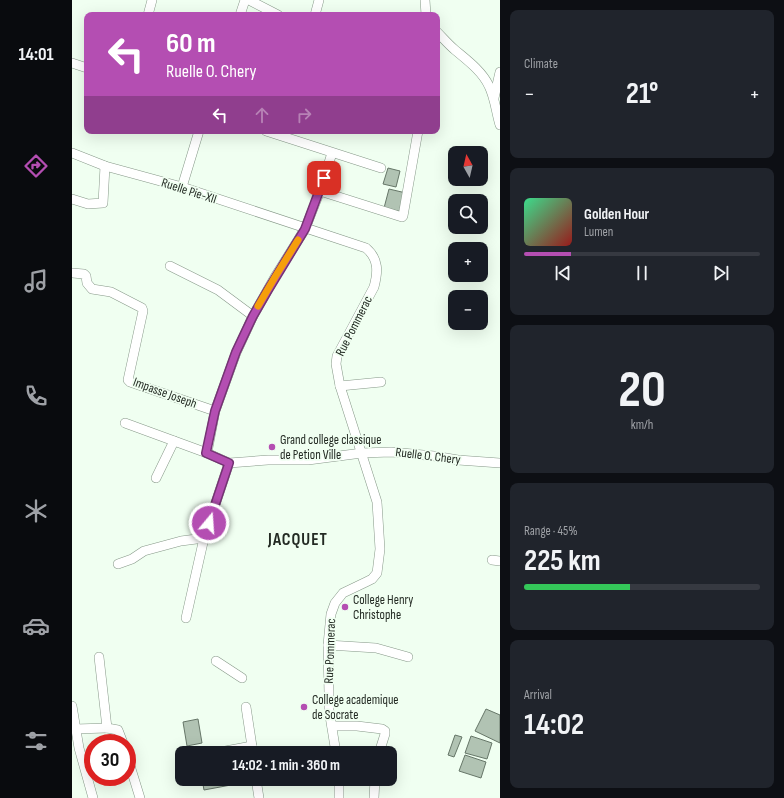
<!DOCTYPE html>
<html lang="en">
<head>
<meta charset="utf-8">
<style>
	:root { --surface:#171b24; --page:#20242c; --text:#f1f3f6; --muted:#9ea1a6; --line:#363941; --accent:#b44eb2 }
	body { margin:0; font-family:"Sofia Sans Condensed",sans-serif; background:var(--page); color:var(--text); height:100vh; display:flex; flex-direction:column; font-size:15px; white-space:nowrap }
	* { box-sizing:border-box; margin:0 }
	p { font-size:13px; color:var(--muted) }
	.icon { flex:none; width:22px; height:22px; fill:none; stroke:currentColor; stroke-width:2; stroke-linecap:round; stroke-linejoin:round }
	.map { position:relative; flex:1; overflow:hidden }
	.side { display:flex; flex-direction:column; gap:10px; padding:10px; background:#0d0f14; width:284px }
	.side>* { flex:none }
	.top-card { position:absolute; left:12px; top:12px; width:356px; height:122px; border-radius:8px; box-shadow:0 4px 16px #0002; background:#b44eb2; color:#fff; overflow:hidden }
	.needle { width:26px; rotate:352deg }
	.controls { position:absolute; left:376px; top:146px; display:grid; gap:8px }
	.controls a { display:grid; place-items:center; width:40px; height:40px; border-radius:8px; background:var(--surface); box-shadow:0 4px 16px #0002; font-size:20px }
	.speed { position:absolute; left:12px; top:734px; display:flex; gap:8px; font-size:20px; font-weight:700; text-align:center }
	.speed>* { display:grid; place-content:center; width:52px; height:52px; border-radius:50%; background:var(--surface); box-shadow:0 4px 16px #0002; line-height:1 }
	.speed .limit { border:6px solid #d22; background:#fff; color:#111 }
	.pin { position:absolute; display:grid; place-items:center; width:34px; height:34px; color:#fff; margin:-17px; border-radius:8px; box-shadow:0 2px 6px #0006 }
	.me { position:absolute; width:44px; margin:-22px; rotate:18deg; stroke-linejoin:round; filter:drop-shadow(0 0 3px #0008) }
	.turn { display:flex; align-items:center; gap:14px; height:84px; padding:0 16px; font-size:18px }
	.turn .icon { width:52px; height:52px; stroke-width:2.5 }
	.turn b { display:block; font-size:28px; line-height:34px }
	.lanes { display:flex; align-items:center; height:38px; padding:0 16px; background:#0003; justify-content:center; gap:20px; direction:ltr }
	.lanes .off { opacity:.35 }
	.big { font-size:30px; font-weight:700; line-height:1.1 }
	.side .card { flex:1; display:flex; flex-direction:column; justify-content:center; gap:6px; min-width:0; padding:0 14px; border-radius:8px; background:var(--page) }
	.side .dial { align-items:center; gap:0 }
	.dial b { font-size:52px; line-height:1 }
	.song { display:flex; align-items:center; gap:12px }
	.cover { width:48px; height:48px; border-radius:6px; background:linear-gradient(135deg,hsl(150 70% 55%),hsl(0 70% 35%)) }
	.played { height:4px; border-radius:2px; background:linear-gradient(90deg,var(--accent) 20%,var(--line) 20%) }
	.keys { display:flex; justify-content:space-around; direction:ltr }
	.heat { display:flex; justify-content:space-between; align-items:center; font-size:22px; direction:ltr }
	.charge { height:6px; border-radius:3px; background:linear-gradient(90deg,#34c759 45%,var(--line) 0) }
	.trip { position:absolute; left:103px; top:746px; width:222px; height:40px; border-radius:8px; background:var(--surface); box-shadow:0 4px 16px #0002; font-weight:700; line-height:40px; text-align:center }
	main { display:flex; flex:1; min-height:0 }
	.dock { display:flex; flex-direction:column; width:72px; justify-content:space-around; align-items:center; background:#090b0e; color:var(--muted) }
	.dock .icon { width:28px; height:28px }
	.dock .selected { color:var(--accent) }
	.dock b { font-size:18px; color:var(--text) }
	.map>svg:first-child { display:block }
	.building { fill:#b1c3b3; stroke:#667668 }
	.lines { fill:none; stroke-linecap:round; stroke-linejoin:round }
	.minor-casing { stroke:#869888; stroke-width:10 }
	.minor { stroke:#fff; stroke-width:9 }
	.route-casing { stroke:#753374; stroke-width:10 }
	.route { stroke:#b44eb2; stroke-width:7 }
	.slow { stroke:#f59e0b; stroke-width:7 }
	.poi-dot { fill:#b44eb2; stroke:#f0fff1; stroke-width:1.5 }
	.labels { text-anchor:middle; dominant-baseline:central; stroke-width:3.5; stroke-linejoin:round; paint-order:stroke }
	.street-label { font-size:13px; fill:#232a23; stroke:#f0fff1 }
	.poi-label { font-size:13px; fill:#232a23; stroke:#f0fff1; text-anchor:start }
	.district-label { font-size:17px; font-weight:bold; letter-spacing:1px; fill:#232a23; stroke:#f0fff1 }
</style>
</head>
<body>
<main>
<nav class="dock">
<b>14:01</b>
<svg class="icon selected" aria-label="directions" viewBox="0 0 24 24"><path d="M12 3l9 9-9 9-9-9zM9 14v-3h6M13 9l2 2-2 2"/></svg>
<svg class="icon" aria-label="music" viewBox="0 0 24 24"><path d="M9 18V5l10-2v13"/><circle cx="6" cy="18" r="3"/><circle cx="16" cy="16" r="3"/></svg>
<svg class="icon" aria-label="phone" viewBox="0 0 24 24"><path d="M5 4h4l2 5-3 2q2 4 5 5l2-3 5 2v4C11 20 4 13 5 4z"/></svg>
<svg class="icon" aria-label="climate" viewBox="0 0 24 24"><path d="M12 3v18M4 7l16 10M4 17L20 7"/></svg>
<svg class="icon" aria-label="car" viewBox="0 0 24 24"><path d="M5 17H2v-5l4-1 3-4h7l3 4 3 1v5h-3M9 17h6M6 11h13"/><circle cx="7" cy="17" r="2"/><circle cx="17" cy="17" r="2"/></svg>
<svg class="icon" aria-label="filters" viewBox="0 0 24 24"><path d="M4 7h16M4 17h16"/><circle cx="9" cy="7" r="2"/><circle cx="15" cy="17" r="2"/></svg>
</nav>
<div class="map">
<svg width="428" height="798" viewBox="0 0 428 798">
	<rect width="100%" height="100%" fill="#f0fff1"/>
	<!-- building -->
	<g class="building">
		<path d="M 316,168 L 328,171 L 324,187 L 311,184 Z"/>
		<path d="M 317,189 L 334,193 L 330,212 L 312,208 Z"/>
		<path d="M 414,709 L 428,715 L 428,743 L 403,731 Z"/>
		<path d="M 126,719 L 130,743 L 115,746 L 111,722 Z"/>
		<path d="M 383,735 L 390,737 L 382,757 L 376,755 Z"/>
		<path d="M 399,736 L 420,743 L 415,759 L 393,753 Z"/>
		<path d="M 393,755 L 414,762 L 409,778 L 387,771 Z"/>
		<path d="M 130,779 L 174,779 L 175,782 L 132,790 Z"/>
	</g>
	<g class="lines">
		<defs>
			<g id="minor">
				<path d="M 177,0 L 206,15"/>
				<path d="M 353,0 L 354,15"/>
				<path d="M 76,15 L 80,0"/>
				<path d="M 168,15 L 173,0"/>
				<path d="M 243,15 L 247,0"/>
				<path d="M 365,32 C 371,38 376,44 383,50 C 395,60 410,71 417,86 C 423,98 424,112 428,125"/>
				<path d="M 0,63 L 15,68"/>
				<path d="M 422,98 L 428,72"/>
				<path d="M 194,131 L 309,168"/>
				<path d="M 0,153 L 33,166 L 110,187 L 294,248 C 307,259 306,272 302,287 L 265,356 L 264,364 L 268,386 L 305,502 L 308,549 L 305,573 L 300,579 L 294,582 L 271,593 L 263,603 L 259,614 L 256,645 L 257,694 L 257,710 L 264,753"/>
				<path d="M 110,187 L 127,131"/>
				<path d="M 248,191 L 330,217 L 331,216 L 346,131"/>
				<path d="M 0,199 L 16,204 L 31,203 L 33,166"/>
				<path d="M 98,266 L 146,290 L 181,316"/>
				<path d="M 0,273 L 12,274 L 14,276 L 15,283 L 20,289 L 39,292 L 70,308 L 71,311 L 56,380 L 58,382 L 143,411"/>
				<path d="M 268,386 L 309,382"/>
				<path d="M 53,423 L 135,453 L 157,463 L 196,460 L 236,460 L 290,453 L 319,452 L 362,456 L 386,460 L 428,463"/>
				<path d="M 135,453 L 143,411 L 164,353 L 181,316 L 203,277 L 233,229 L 248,191 L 260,153"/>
				<path d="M 84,478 L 102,441"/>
				<path d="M 420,560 L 428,561"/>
				<path d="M 46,564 L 60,559 L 72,551 L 109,541 L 132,538"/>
				<path d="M 114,618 L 132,538 L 157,463"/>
				<path d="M 256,645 L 304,648 L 336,657"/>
				<path d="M 27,657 L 35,728 L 46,730 L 51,743"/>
				<path d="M 144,661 L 170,678"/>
				<path d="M 0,706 L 7,748 L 21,798"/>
				<path d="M 174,707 L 181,753"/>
				<path d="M 260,726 L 285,726 L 310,729 L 313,731 L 313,734 L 307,753"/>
				<path d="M 3,729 L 35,728"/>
				<path d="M 143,753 L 180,746"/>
				<path d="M 55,756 L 68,798"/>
				<path d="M 184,779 L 187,798"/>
				<path d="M 267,779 L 267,798"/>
				<path d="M 302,798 L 303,779"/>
			</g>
		</defs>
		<!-- minor casing -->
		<use href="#minor" class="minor-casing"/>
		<!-- minor -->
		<use href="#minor" class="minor"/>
	</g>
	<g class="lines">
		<defs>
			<path id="route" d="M 137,523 L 157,463 L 134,453 L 143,411 L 164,352 L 181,316 L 196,290 L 233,229 L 252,178"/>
		</defs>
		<!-- route casing -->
		<use href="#route" class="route-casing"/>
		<!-- route -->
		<use href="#route" class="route"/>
		<!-- slow -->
		<path class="slow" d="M 186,306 L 203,277 L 226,240"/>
	</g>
	<!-- markers -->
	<g class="poi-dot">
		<circle cx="200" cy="447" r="4"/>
		<circle cx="273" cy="607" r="4"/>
		<circle cx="232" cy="707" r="4"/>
	</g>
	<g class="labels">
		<!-- street labels -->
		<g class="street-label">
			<text transform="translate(117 191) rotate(18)">Ruelle Pie-XII</text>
			<text transform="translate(282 326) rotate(-63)">Rue Pommerac</text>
			<text transform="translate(93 393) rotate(20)">Impasse Joseph</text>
			<text transform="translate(356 456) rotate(7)">Ruelle O. Chery</text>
			<text transform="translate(258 651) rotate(-88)">Rue Pommerac</text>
		</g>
		<!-- poi labels -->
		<g class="poi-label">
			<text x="208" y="440">Grand college classique<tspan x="208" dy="15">de Petion Ville</tspan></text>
			<text x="281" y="600">College Henry<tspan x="281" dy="15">Christophe</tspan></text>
			<text x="240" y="700">College academique<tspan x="240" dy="15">de Socrate</tspan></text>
		</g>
		<!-- district labels -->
		<g class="district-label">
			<text x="226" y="540">JACQUET</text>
		</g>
	</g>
</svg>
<div class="controls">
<a><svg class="needle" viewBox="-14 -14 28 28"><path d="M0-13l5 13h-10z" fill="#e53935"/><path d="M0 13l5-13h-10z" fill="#9ea1a6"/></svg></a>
<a><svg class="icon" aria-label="search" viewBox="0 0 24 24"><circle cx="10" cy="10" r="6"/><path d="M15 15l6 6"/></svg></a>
<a>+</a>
<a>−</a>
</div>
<div class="speed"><div class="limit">30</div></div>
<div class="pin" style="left:252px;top:178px;background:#d93025"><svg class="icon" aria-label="arrive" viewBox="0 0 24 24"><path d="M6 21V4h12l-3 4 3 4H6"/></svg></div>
<svg class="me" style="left:137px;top:523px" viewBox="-20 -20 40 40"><circle r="17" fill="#b44eb2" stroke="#fff" stroke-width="3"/><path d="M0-11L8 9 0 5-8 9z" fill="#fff"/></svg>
<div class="trip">14:02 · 1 min · 360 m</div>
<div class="top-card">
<div class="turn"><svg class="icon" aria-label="left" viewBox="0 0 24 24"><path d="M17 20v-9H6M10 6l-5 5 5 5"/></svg><div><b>60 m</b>Ruelle O. Chery</div></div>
<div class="lanes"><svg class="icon" aria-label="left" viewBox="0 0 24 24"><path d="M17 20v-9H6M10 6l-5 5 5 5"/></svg><svg class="icon off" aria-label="ahead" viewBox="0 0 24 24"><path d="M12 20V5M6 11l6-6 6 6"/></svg><svg class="icon off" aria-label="right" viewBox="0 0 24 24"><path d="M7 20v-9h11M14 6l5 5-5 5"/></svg></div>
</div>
</div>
<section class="side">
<div class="card"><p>Climate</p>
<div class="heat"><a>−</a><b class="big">21°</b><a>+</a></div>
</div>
<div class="card">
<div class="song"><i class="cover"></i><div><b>Golden Hour</b><p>Lumen</p></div></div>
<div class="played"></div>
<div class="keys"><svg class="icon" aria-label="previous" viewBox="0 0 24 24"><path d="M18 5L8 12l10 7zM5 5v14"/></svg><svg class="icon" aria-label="pause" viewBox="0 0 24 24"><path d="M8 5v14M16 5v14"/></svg><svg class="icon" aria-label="next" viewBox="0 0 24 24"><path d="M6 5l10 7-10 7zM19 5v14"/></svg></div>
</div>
<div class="card dial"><b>20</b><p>km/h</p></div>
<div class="card"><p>Range · 45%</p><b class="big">225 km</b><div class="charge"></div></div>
<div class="card"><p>Arrival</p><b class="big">14:02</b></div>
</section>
</main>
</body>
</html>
